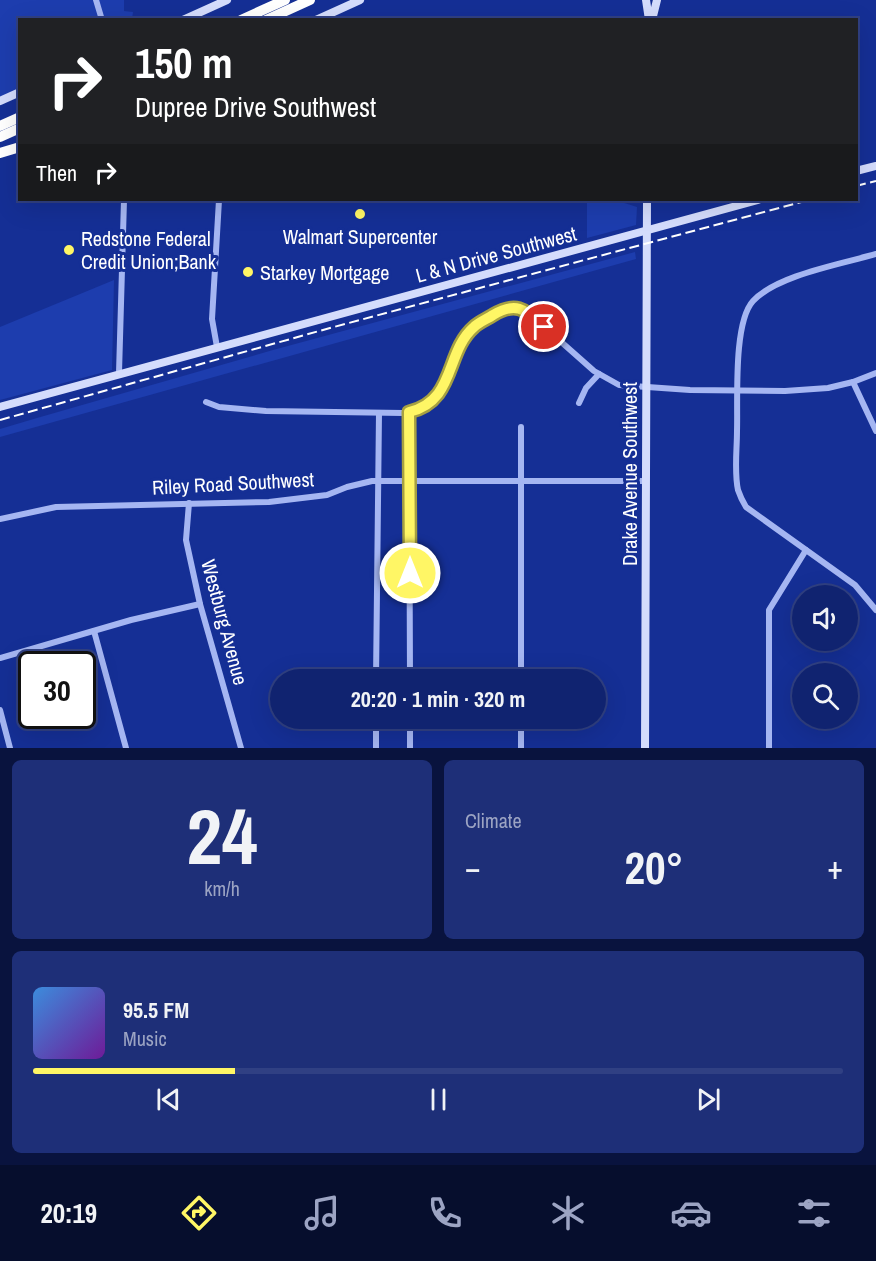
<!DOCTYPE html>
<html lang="en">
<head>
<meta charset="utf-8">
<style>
	:root { --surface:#102370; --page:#1e2f78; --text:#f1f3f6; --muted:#9ca4c3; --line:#304083; --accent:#fff665 }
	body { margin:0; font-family:"Archivo Narrow",sans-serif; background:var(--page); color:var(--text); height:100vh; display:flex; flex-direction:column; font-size:22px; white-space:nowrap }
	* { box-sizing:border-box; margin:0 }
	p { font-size:20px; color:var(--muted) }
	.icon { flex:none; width:33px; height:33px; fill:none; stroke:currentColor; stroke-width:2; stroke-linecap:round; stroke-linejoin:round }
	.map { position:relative; height:748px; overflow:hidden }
	.side { display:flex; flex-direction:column; gap:12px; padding:12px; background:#09133e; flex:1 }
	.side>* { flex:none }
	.top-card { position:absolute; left:18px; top:18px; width:840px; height:183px; border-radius:0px; box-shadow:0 6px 24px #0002,0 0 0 2px var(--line); background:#202124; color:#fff; overflow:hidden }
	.buttons { position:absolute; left:792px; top:585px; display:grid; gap:12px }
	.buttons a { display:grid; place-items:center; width:66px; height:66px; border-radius:50%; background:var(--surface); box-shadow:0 6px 24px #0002,0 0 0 2px var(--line); font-size:30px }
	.speed { position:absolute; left:18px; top:651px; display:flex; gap:12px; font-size:30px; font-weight:700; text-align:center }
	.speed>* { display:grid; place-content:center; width:78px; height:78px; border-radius:50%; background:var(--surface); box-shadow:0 6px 24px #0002,0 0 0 2px var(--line); line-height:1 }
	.speed .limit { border:3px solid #111; border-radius:9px; background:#fff; color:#111 }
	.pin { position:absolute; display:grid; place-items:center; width:51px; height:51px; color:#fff; margin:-26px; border:3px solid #fff; border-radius:50%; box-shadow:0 2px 6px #0007 }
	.me { position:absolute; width:66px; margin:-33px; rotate:0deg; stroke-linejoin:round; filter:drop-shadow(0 0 4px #0008) }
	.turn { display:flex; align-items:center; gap:21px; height:126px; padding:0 18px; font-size:27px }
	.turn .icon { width:78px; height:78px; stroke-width:2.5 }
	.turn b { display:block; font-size:42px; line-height:51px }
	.then { display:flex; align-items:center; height:57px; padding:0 18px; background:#0003; gap:12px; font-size:22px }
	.big { font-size:45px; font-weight:800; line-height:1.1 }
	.side .card { flex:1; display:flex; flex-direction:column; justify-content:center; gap:9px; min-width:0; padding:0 21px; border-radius:9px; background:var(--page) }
	.side .dial { align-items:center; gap:0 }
	.dial b { font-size:78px; line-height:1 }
	.song { display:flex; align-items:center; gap:18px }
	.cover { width:72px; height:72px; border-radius:9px; background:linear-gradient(135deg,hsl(210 70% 55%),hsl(280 70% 35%)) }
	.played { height:6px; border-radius:3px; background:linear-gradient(90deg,var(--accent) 25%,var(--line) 25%) }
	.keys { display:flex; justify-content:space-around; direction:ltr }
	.heat { display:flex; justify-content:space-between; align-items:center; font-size:33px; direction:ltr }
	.side .tiles { flex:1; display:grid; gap:12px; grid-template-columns:1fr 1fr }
	.card:last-child { grid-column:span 2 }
	.trip { position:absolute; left:270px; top:669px; width:336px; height:60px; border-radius:30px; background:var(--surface); box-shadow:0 6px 24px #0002,0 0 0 2px var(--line); font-weight:800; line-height:60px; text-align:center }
	.tab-bar { display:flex; height:96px; justify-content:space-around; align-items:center; background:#060e2d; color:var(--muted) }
	.tab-bar .icon { width:42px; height:42px }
	.tab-bar .selected { color:var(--accent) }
	.tab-bar b { font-size:27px; color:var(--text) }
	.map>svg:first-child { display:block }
	.green { fill:#1d3dae }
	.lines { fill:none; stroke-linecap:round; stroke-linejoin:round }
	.street { stroke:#a5b6f2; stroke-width:6 }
	.secondary { stroke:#d4dcfc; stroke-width:8 }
	.highway { stroke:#fff; stroke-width:10 }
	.rail { stroke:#fff; stroke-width:2; stroke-dasharray:10 4.5; stroke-linecap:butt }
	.route-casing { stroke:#a6a042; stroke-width:15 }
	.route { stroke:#fff665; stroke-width:10 }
	.poi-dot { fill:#fff665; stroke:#152f95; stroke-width:2 }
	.labels { text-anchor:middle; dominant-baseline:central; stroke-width:6; stroke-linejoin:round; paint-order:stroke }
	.poi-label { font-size:20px; fill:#fff; stroke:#152f95; text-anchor:start }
	.street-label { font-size:20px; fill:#fff; stroke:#152f95 }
</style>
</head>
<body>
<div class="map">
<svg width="876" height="748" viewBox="0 0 876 748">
	<rect width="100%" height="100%" fill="#152f95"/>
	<!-- green -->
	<g class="green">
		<path d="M 0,0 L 124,0 L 124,11 L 133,12 L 132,19 L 20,20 L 19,92 L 0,101 Z"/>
		<path d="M 618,201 L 637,207 L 636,225 L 587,238 L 587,203 Z"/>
		<path d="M 635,252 L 636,259 L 0,437 L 0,429 L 37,418 L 273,350 Z"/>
		<path d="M 114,280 L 112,370 L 0,400 L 0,327 Z"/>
	</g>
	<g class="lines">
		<!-- street -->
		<g class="street">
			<path d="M 96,0 L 102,20"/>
			<path d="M 876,254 C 842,264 777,275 753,301 C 733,323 738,401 737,431 C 737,450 734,472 738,490 C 740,496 743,502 746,507 L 855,585 L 876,610"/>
			<path d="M 217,347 L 212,319 L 219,200"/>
			<path d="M 119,373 L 124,200"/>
			<path d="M 853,382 L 876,431"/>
			<path d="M 206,402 L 219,407 L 266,411 L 403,413 L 416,410 L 436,398 L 450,376 L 459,348 L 473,328 L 505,308 L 524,309 L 594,371 L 619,385 L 690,390 L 785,391 L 828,388 L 853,382 L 876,373"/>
			<path d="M 579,403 L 586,388 L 599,374"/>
			<path d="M 409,412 L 410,680"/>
			<path d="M 189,503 L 186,540 L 200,604 L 241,748"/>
			<path d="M 0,519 L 56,507 L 269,502 L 327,495 L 347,487 L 372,481 L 646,481"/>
			<path d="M 94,631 L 126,748"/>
			<path d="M 0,658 L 131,620 L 200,604"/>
			<path d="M 376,680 L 379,413"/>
			<path d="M 521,680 L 521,427"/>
			<path d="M 0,710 L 10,748"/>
			<path d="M 376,748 L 376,718"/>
			<path d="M 410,748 L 410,718"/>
			<path d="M 521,748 L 521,718"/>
			<path d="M 769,748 L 769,610 L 806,550"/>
		</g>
		<!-- secondary -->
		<g class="secondary">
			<path d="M 646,0 L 649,20"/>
			<path d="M 183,20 L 227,0"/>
			<path d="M 316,20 L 360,0"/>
			<path d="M 652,20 L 657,0"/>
			<path d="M 0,101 L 20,92"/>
			<path d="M 856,171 L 876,166"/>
			<path d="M 0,407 L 758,200"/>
			<path d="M 645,748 L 647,200"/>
		</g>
		<!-- highway -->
		<g class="highway">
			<path d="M 241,20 L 285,0"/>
			<path d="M 266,20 L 310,0"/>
			<path d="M 0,126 L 20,117"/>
			<path d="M 0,137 L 20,128"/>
			<path d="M 0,153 L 20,147"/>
		</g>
		<!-- rail -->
		<g class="rail">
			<path d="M 856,186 L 876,181"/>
			<path d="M 0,420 L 330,328 L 809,200"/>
		</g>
	</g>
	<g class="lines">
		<defs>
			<path id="route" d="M 410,573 L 409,412 C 456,401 445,352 474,327 C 479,322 487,319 493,315 C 518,300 526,311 544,327"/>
		</defs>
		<!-- route casing -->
		<use href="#route" class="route-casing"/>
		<!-- route -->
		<use href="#route" class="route"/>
	</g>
	<!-- markers -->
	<g class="poi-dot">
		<circle cx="360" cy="214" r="6"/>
		<circle cx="69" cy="250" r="6"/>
		<circle cx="248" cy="272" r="6"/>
	</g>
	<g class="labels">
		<!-- poi labels -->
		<g class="poi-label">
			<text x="360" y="236" text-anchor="middle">Walmart Supercenter</text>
			<text x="81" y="238">Redstone Federal<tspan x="81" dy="23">Credit Union;Bank</tspan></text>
			<text x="260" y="272">Starkey Mortgage</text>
		</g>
		<!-- street labels -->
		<g class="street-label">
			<text transform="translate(496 254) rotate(-15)">L &amp; N Drive Southwest</text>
			<text transform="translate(629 474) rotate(-90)">Drake Avenue Southwest</text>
			<text transform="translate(233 483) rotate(-3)">Riley Road Southwest</text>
			<text transform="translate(225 622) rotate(75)">Westburg Avenue</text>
		</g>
	</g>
</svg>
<div class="buttons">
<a><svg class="icon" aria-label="sound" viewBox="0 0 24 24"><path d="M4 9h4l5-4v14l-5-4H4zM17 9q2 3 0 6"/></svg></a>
<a><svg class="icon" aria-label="search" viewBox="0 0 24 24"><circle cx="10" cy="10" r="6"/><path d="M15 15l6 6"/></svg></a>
</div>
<div class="speed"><div class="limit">30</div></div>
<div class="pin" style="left:544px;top:327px;background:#d93025"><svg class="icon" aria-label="arrive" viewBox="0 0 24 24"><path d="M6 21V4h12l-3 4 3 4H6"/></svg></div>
<svg class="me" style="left:410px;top:573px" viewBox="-20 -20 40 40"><circle r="17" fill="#fff665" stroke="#fff" stroke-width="3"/><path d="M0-11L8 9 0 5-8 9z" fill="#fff"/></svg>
<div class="trip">20:20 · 1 min · 320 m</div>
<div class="top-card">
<div class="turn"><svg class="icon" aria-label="right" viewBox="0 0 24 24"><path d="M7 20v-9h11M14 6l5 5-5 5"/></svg><div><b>150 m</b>Dupree Drive Southwest</div></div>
<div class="then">Then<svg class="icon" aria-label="right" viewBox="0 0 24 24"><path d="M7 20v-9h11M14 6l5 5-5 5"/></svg></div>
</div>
</div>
<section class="side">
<div class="tiles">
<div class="card dial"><b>24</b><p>km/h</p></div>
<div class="card"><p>Climate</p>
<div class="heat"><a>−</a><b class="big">20°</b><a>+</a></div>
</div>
<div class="card">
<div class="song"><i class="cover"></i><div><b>95.5 FM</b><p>Music</p></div></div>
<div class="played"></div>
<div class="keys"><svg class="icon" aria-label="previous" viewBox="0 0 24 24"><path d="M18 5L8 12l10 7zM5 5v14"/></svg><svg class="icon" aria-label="pause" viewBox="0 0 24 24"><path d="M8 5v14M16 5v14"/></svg><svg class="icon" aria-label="next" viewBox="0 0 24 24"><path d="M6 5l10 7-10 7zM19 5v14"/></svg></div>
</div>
</div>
</section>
<nav class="tab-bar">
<b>20:19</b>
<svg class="icon selected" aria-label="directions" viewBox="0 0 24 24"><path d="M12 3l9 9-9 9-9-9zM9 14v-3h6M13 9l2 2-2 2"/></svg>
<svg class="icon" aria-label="music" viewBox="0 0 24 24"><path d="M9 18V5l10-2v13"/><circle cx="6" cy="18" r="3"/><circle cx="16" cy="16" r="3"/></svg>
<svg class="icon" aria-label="phone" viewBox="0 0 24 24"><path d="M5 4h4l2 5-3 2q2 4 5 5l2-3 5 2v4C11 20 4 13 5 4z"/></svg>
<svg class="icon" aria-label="climate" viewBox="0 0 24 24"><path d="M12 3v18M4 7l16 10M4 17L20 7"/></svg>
<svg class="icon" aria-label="car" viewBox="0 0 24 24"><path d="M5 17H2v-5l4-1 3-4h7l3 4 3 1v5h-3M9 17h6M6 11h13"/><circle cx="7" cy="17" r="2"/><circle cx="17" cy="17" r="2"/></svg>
<svg class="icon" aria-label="filters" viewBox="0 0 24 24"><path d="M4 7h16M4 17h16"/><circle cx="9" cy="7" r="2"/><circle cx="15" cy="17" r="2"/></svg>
</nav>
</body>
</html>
